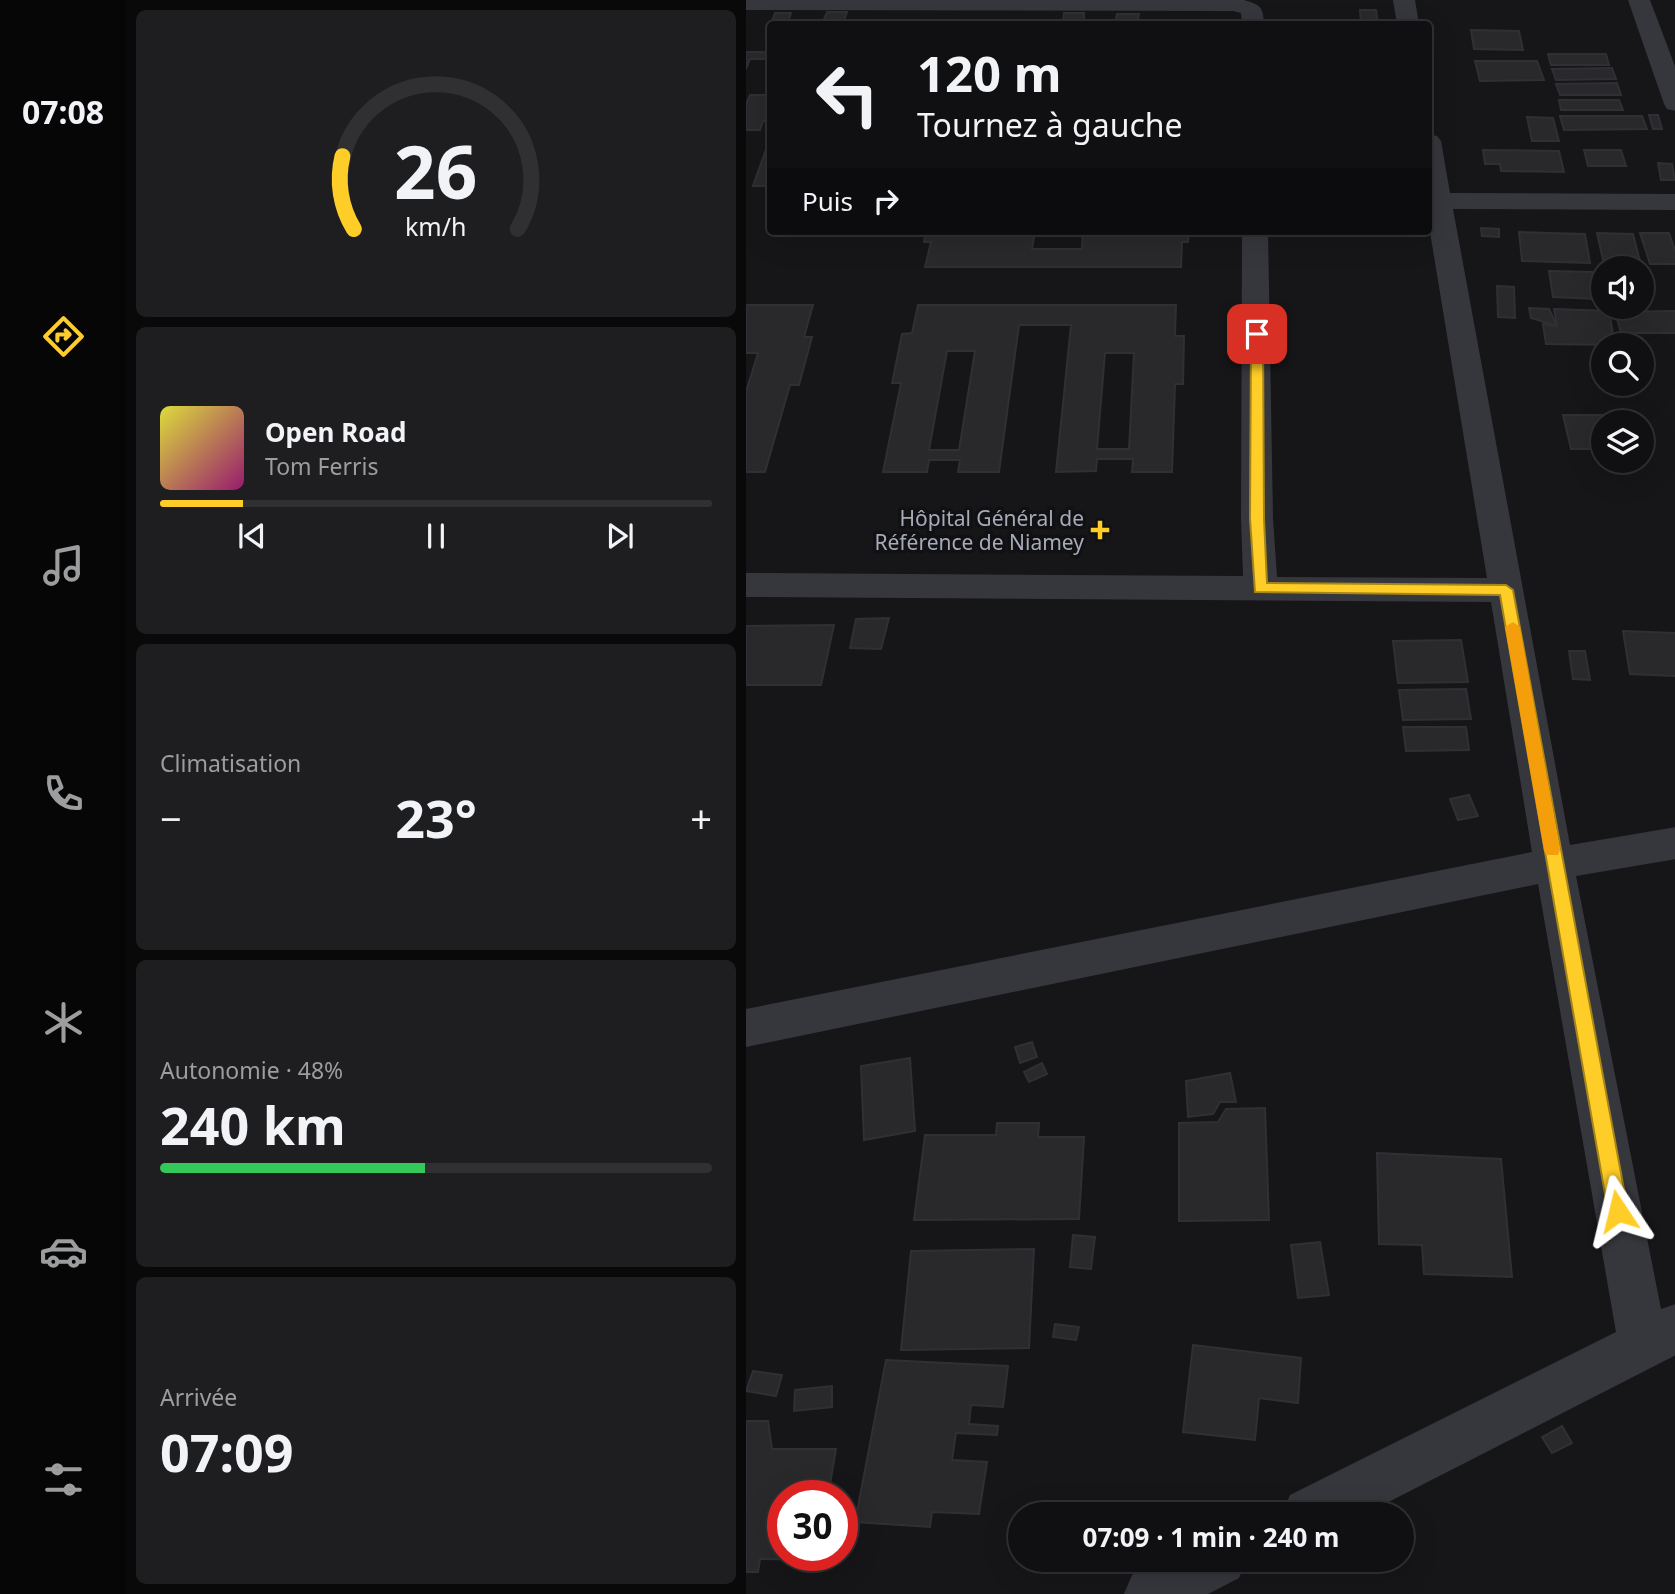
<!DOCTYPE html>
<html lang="fr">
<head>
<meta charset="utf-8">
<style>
	:root { --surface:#101012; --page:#1e1e20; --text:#f1f3f6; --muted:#9c9d9f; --line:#303032; --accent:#ffcd27 }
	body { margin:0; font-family:"Noto Sans",sans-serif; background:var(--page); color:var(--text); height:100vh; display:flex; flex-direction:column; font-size:26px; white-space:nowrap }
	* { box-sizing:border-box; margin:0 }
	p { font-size:23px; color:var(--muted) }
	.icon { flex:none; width:38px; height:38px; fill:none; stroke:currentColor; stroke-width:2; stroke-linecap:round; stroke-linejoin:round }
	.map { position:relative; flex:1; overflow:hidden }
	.side { display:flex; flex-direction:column; gap:10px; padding:10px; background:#09090a; width:620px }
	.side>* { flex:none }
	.top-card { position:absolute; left:21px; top:21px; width:665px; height:214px; border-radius:7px; box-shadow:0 7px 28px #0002,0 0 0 2px var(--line); background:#101012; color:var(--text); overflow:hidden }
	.buttons { position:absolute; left:845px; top:256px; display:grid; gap:14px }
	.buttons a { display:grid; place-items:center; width:63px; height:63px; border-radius:50%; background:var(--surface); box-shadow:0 7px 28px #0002,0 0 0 2px var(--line); font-size:35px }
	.speed { position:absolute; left:21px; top:1480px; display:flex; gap:14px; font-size:35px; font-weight:700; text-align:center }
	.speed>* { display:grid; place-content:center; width:91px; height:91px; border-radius:50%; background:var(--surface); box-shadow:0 7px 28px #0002,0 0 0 2px var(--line); line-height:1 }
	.speed .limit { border:10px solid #d22; background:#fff; color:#111 }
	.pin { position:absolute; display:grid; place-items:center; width:60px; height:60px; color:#fff; margin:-30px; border-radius:14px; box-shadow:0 4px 10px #0006 }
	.me { position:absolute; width:77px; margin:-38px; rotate:350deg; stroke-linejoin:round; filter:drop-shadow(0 0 5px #0008) }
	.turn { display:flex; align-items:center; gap:24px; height:147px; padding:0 35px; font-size:32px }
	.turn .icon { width:91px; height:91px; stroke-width:2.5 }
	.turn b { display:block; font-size:49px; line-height:60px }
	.then { display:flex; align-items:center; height:66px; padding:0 35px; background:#0003; gap:14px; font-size:26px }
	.big { font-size:52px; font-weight:700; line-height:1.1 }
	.side .tile { flex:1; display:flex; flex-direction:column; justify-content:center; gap:10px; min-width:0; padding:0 24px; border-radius:10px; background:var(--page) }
	.side .dial { align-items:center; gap:0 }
	.dial svg { height:182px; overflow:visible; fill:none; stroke:var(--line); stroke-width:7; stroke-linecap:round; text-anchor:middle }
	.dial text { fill:var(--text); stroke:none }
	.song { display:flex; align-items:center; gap:21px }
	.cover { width:84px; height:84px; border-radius:10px; background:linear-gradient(135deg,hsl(60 70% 55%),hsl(320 70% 35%)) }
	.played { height:7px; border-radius:4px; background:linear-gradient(90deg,var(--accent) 15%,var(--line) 15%) }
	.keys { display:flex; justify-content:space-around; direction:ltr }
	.heat { display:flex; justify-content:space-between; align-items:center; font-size:38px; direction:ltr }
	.charge { height:10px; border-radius:5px; background:linear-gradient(90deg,#34c759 48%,var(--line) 0) }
	.trip { position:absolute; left:262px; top:1502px; width:406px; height:70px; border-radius:35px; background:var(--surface); box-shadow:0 7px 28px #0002,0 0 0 2px var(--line); font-weight:700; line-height:70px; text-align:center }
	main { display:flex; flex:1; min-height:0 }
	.tab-bar { display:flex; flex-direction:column; width:126px; justify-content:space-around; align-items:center; background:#060607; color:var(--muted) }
	.tab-bar .icon { width:49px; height:49px }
	.tab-bar .current { color:var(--accent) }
	.tab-bar b { font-size:32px; color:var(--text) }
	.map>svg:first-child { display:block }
	.building { fill:#29292c; stroke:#302f34; stroke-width:2; fill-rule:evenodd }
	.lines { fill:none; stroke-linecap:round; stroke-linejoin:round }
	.minor { fill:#36373d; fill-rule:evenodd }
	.route { fill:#ffcd27; stroke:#a68519; stroke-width:2 }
	.slow { fill:#f59e0b }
	.poi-dot { fill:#ffcd27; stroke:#111113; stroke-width:2.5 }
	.labels { text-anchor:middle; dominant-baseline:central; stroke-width:7; stroke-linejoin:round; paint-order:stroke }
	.poi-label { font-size:21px; fill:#a6aab9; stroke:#111113; text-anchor:end }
</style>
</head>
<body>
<main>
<nav class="tab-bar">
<b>07:08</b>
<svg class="icon current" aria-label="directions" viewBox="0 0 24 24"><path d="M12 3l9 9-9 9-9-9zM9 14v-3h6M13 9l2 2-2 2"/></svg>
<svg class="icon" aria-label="music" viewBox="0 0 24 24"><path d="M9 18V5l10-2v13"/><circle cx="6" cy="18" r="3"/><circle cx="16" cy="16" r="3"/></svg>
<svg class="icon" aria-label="phone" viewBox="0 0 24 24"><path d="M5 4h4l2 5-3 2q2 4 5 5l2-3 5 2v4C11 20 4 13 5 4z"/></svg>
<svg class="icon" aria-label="climate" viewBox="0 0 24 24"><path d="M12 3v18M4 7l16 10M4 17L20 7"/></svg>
<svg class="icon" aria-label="car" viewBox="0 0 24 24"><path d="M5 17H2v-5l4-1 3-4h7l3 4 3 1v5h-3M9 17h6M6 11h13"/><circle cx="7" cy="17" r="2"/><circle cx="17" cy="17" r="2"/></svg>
<svg class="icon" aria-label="filters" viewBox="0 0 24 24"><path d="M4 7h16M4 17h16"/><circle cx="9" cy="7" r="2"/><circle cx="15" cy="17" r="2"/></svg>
</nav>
<section class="side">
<div class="tile dial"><svg viewBox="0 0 100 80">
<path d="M14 69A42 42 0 1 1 86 69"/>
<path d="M14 69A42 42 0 0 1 9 37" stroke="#ffcd27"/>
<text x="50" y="56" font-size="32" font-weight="700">26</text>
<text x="50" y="72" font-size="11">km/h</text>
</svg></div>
<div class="tile">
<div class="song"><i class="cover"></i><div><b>Open Road</b><p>Tom Ferris</p></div></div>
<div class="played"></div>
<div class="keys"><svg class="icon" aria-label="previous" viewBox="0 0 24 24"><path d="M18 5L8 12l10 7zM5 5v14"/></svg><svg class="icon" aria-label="pause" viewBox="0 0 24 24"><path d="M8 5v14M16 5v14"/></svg><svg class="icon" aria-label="next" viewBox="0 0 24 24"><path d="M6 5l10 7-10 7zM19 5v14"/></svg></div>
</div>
<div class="tile"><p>Climatisation</p>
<div class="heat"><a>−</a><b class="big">23°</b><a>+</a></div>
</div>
<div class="tile"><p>Autonomie · 48%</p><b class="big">240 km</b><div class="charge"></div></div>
<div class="tile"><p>Arrivée</p><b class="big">07:09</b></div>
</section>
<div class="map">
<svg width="930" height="1594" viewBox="0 0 930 1594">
	<rect width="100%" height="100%" fill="#161618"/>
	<!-- building -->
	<g class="building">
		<path d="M 614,10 L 630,10 L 632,24 L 615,24 Z"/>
		<path d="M 81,12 L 101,12 L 97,24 L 76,24 Z"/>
		<path d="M 29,13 L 45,13 L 41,24 L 25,24 Z"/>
		<path d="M 318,13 L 338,13 L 338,24 L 317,24 Z"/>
		<path d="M 371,14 L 393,14 L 391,24 L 369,24 Z"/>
		<path d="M 725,30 L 773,31 L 777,50 L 728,49 Z"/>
		<path d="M 0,52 L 24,52 L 24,59 L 4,59 L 0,69 Z"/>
		<path d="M 802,54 L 860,54 L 863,65 L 805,65 Z"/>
		<path d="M 729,61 L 791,61 L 798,80 L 734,81 Z"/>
		<path d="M 866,68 L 870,79 L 810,80 L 806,69 Z"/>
		<path d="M 871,83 L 875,95 L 814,95 L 810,84 Z"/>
		<path d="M 4,95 L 24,95 L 21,109 L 24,109 L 24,121 L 17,121 L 14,130 L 0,130 L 0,104 Z"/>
		<path d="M 813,100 L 873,100 L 877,110 L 815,110 Z"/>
		<path d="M 903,115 L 912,115 L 916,129 L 907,129 Z"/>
		<path d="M 814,116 L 896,116 L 901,129 L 818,130 Z"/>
		<path d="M 781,117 L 807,118 L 813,141 L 786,141 Z"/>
		<path d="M 24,138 L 24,186 L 7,186 Z"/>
		<path d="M 737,150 L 813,151 L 818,172 L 755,171 L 754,164 L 739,164 Z"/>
		<path d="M 838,150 L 875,150 L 880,166 L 842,166 Z"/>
		<path d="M 912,163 L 926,164 L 929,180 L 915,180 Z"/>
		<path d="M 735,228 L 753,229 L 753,237 L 736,236 Z"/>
		<path d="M 180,231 L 289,231 L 286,249 L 336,249 L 337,231 L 443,231 L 442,242 L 436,242 L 435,267 L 179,267 L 185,242 L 178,242 Z"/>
		<path d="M 773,232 L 839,234 L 844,263 L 776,261 Z"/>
		<path d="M 851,233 L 887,234 L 895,265 L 858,264 Z"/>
		<path d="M 894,233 L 923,233 L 930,253 L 930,264 L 904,264 Z"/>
		<path d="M 803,271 L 846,272 L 851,299 L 807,297 Z"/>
		<path d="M 751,286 L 768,287 L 769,318 L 752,317 Z"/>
		<path d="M 0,305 L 67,305 L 58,337 L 66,337 L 53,385 L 44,385 L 19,472 L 0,472 L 0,392 L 12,353 L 0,353 Z"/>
		<path d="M 172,305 L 430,305 L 429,336 L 438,336 L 437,384 L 429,384 L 426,472 L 386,472 L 387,459 L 351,459 L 350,471 L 310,472 L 325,325 L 273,325 L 253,472 L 212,472 L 214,460 L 183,460 L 181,472 L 137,472 L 155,383 L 146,383 L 156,334 L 166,333 ZM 201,351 L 229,351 L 213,450 L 183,450 ZM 359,353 L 388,353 L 383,449 L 351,449 Z"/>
		<path d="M 783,308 L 803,309 L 811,326 L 785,318 Z"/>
		<path d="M 808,309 L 863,311 L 869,345 L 800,344 L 797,324 L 811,326 Z"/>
		<path d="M 930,311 L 930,333 L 875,333 L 869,312 Z"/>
		<path d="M 817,415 L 886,415 L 887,422 L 858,422 L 858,449 L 825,449 Z"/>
		<path d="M 143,618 L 135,649 L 104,648 L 110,619 Z"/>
		<path d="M 88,625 L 75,685 L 0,685 L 0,626 Z"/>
		<path d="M 877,631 L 930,633 L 930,676 L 884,674 Z"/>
		<path d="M 715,640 L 722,682 L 652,683 L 647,641 Z"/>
		<path d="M 823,651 L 839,651 L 844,680 L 827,679 Z"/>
		<path d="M 720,689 L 725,719 L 657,720 L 653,690 Z"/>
		<path d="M 657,727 L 720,727 L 723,750 L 660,751 Z"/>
		<path d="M 723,795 L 732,816 L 712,820 L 704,799 Z"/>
		<path d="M 286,1042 L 291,1057 L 274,1063 L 269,1047 Z"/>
		<path d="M 164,1058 L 169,1131 L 118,1140 L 115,1066 Z"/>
		<path d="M 296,1063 L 301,1074 L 283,1082 L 278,1072 Z"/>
		<path d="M 484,1073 L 490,1102 L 474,1102 L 467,1114 L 442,1117 L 440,1081 Z"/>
		<path d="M 519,1108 L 523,1220 L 433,1221 L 433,1123 L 472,1122 L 480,1109 Z"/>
		<path d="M 251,1123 L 293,1123 L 292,1137 L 338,1137 L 333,1219 L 168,1220 L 179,1135 L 250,1135 Z"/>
		<path d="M 631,1153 L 755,1159 L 766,1277 L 678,1274 L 676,1245 L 633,1244 Z"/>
		<path d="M 327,1235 L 349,1237 L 345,1269 L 324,1267 Z"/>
		<path d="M 574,1242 L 583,1295 L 552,1298 L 545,1245 Z"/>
		<path d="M 288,1249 L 283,1348 L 155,1350 L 165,1251 Z"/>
		<path d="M 309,1324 L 333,1327 L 330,1340 L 307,1337 Z"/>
		<path d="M 447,1345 L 555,1358 L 552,1403 L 513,1398 L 509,1440 L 437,1432 Z"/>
		<path d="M 140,1360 L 262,1366 L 257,1407 L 225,1405 L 223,1424 L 252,1426 L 251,1435 L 210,1433 L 206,1460 L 241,1462 L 233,1514 L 186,1512 L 184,1527 L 109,1522 Z"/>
		<path d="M 7,1371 L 36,1375 L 30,1396 L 0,1391 Z"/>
		<path d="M 86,1386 L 86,1407 L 48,1411 L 49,1390 Z"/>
		<path d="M 0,1421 L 22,1421 L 26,1449 L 90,1449 L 82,1496 L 37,1496 L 37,1556 L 72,1556 L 71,1560 L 14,1559 L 12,1572 L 0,1572 Z"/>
		<path d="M 816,1426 L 826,1443 L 806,1453 L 796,1437 Z"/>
	</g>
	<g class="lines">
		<!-- minor -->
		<g class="minor">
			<path d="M 0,0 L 498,0 C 515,5 517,7 518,24 L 496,24 L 495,13 L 487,11 L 0,10 Z"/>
			<path d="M 647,0 L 669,0 L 673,24 L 651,24 Z"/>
			<path d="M 882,0 L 904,0 L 930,69 L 930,111 L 921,109 L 918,104 Z"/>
			<path d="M 682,134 L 691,136 L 695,141 L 704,193 L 930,194 L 930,210 L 707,209 L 824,845 L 930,827 L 930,859 L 830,876 L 915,1309 L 930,1304 L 930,1355 L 619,1514 L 536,1514 L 544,1495 L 870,1332 L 792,884 L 0,1047 L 0,1009 L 786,852 L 745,602 L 0,597 L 0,573 L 497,576 L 495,519 L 496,231 L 522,231 L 527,519 L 531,577 L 741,578 L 682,220 Z"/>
			<path d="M 416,1559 L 501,1559 L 493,1578 L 462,1594 L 378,1594 L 386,1575 Z"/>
		</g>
	</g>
	<!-- route -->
	<path class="route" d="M 511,330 L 517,334 L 518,519 L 521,583 L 760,585 L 767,590 L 882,1211 L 879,1217 L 872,1220 L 865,1217 L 862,1211 L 754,595 L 509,592 L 504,519 L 505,334 Z"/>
	<!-- slow -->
	<path class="slow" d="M 767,622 L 774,627 L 814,850 L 812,855 L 800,855 L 798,850 L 759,627 Z"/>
	<!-- markers -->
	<path class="poi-dot" d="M350.5 519.5h7v7h7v7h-7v7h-7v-7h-7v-7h7z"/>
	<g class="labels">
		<!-- poi labels -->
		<g class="poi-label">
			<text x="338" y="518">Hôpital Général de<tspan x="338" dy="24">Référence de Niamey</tspan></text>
		</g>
	</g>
</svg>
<div class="buttons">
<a><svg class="icon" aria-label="sound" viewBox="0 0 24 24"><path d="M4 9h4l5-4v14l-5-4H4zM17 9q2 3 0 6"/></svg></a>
<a><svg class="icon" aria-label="search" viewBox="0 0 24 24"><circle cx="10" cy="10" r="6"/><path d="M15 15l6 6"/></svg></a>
<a><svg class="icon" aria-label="layers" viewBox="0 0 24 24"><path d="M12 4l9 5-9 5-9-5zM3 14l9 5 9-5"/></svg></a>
</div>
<div class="speed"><div class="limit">30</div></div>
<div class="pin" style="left:511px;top:334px;background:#d93025"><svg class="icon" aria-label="arrive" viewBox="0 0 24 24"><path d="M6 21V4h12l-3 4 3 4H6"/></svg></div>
<svg class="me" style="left:872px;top:1211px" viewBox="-20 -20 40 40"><path d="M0-17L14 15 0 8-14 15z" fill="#ffcd27" stroke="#fff" stroke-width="4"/></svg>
<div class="trip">07:09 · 1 min · 240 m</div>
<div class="top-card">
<div class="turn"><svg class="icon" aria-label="left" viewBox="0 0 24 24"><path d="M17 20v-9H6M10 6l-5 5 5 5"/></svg><div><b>120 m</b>Tournez à gauche</div></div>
<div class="then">Puis<svg class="icon" aria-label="right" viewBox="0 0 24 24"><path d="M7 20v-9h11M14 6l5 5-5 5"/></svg></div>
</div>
</div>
</main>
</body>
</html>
